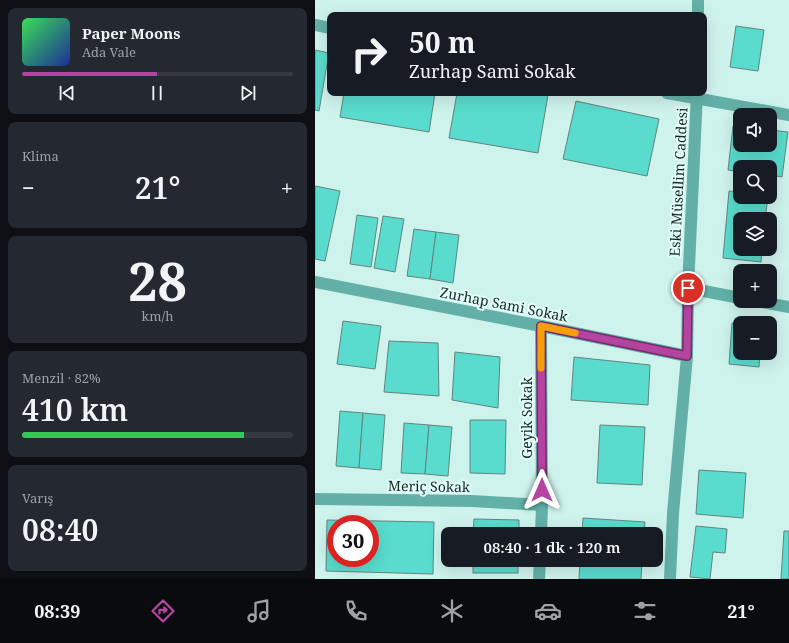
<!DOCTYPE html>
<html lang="tr">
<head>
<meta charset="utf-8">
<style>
	:root { --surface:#171b24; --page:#242831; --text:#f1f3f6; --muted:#9ea1a6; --line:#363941; --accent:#b444a0 }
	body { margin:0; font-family:"Noto Serif",serif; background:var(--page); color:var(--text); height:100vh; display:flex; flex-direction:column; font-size:15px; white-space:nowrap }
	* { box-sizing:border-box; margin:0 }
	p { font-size:13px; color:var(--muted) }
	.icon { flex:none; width:22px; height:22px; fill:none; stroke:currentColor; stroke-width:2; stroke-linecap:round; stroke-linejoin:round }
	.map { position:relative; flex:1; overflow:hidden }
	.panel { display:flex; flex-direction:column; gap:8px; padding:8px; background:#0d0f14; width:315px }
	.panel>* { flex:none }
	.hud { position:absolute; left:12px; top:12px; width:380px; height:84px; border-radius:8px; box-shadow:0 4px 16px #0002; background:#171b24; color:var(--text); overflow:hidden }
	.fabs { position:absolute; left:418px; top:108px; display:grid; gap:8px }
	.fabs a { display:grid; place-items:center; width:44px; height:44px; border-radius:8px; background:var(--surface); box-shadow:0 4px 16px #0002; font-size:20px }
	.speed { position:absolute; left:12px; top:515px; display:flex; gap:8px; font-size:20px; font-weight:700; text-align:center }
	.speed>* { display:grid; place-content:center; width:52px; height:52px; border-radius:50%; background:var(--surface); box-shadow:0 4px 16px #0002; line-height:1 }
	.speed .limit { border:6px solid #d22; background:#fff; color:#111 }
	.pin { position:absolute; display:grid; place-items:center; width:34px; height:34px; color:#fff; margin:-17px; border:2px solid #fff; border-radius:50%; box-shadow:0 1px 4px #0007 }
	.me { position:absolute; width:44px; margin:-22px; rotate:0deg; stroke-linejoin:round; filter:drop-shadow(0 0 3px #0008) }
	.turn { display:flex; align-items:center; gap:14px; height:84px; padding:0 16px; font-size:18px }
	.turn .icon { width:52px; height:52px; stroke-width:2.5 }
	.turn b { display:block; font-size:28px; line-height:34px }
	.big { font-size:30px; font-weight:600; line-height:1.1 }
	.panel .widget { flex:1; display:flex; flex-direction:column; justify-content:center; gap:6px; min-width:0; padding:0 14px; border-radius:8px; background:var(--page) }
	.panel .dial { align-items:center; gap:0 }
	.dial b { font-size:52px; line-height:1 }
	.song { display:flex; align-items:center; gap:12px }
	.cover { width:48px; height:48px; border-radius:6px; background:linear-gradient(135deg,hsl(130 70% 55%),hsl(230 70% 35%)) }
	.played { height:4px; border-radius:2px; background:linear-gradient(90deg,var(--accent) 50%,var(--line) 50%) }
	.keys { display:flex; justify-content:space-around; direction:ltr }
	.heat { display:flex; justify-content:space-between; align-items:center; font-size:22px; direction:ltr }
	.charge { height:6px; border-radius:3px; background:linear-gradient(90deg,#34c759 82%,var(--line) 0) }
	.trip { position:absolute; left:126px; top:527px; width:222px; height:40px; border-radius:8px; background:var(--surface); box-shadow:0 4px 16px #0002; font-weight:600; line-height:40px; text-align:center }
	.menu { display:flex; height:64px; justify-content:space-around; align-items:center; background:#090b0e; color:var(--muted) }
	.menu .icon { width:28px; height:28px }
	.menu .active { color:var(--accent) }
	.menu b { font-size:18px; color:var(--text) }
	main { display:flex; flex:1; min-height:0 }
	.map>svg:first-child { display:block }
	.building { fill:#59dbcd; stroke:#63847f; fill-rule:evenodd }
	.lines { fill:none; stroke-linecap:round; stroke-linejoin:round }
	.minor { stroke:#62b0a7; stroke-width:12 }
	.route-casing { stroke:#752c68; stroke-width:10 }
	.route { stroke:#b444a0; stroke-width:7 }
	.slow { stroke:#f59e0b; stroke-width:7 }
	.labels { text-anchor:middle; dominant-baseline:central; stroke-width:4; stroke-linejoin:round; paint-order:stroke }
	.street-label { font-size:14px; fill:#192725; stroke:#e1fdf9 }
</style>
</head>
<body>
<main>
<section class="panel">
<div class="widget">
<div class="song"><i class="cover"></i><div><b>Paper Moons</b><p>Ada Vale</p></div></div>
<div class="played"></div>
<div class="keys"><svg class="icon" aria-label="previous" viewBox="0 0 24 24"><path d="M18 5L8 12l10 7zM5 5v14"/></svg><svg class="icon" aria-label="pause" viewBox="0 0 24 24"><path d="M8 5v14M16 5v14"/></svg><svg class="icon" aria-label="next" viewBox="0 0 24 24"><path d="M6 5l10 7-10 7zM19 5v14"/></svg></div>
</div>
<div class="widget"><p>Klima</p>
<div class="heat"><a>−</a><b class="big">21°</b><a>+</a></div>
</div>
<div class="widget dial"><b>28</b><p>km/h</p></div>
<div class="widget"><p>Menzil · 82%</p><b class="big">410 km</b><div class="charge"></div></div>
<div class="widget"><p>Varış</p><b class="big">08:40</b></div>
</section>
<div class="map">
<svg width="474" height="579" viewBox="0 0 474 579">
	<rect width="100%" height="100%" fill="#cef2ec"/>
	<!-- building -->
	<g class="building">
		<path d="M 421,26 L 449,30 L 443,71 L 415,67 Z"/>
		<path d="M 0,50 L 14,53 L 4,111 L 0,110 Z"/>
		<path d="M 29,93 L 120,93 L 114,132 L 25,117 Z"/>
		<path d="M 142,93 L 220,93 L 233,95 L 223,153 L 134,138 Z"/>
		<path d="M 261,101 L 344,119 L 332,176 L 248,159 Z"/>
		<path d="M 418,126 L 425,126 L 425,145 L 455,145 L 455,130 L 473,132 L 467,177 L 455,175 L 455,167 L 425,167 L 425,172 L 413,170 Z"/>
		<path d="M 0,186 L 25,191 L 10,261 L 0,259 Z"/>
		<path d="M 414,191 L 425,192 L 425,197 L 453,197 L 450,219 L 425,219 L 425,249 L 447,249 L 446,262 L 408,258 Z"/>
		<path d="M 42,215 L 63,218 L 56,267 L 35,264 Z"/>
		<path d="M 68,216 L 89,219 L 80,272 L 59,268 Z"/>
		<path d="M 99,229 L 121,232 L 115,279 L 92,276 Z"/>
		<path d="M 121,232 L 144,235 L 138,283 L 115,279 Z"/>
		<path d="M 28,321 L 66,326 L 60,369 L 22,364 Z"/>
		<path d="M 417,323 L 425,323 L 425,353 L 445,353 L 444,367 L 414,364 Z"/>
		<path d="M 74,341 L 123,343 L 124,396 L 69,392 Z"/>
		<path d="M 140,352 L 185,357 L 183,408 L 137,400 Z"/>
		<path d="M 259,357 L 335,365 L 333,405 L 256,400 Z"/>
		<path d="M 25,411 L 48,413 L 44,468 L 21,466 Z"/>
		<path d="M 48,413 L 70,415 L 66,470 L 44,468 Z"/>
		<path d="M 155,420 L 191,420 L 190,474 L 155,473 Z"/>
		<path d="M 89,423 L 114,425 L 110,474 L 86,473 Z"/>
		<path d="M 114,425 L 137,427 L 133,476 L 110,474 Z"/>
		<path d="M 285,425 L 330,427 L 327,485 L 282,483 Z"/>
		<path d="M 384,470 L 431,473 L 428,518 L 381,514 Z"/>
		<path d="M 268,518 L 330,522 L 329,534 L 267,534 Z"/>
		<path d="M 159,519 L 204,520 L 204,534 L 158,534 Z"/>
		<path d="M 12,520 L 119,522 L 118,574 L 11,571 ZM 21,524 L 55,524 L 55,558 L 21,558 Z"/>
		<path d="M 381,526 L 412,529 L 410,553 L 398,552 L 395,579 L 375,577 Z"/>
		<path d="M 469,531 L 474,531 L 474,579 L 466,579 Z"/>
		<rect x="158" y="560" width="45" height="13"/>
		<path d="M 265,560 L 327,560 L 326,579 L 264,579 Z"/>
	</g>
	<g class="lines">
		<!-- minor -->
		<g class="minor">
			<path d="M 383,15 L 383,0"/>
			<path d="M 0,25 L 15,28"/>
			<path d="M 352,93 L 474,115"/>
			<path d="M 0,282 L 226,326 L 372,356"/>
			<path d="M 373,288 L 425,298"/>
			<path d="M 441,301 L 474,307"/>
			<path d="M 0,499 L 157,501 L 227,505"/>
			<path d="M 226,534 L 227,505 L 226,326"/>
			<path d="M 224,579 L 225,560"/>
			<path d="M 355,579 L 358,513 L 372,356 L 373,288 L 382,93"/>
		</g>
	</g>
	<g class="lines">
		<defs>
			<path id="route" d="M 227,490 L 226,326 L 372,356 L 373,288"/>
		</defs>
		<!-- route casing -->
		<use href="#route" class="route-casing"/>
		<!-- route -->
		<use href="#route" class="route"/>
		<!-- slow -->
		<path class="slow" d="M 226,368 L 226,326 L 260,333"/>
	</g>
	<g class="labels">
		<!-- street labels -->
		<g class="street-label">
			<text transform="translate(363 182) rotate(-87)">Eski Müsellim Caddesi</text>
			<text transform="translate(189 304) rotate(11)">Zurhap Sami Sokak</text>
			<text transform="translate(211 418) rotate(-90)">Geyik Sokak</text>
			<text transform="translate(114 486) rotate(1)">Meriç Sokak</text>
		</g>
	</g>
</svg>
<div class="fabs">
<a><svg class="icon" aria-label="sound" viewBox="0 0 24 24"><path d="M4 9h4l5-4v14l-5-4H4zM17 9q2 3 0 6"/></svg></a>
<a><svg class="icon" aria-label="search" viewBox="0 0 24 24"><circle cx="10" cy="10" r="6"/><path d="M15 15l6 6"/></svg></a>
<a><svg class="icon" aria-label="layers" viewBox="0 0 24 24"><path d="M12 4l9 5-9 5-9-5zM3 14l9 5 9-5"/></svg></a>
<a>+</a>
<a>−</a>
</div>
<div class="speed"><div class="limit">30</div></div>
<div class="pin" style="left:373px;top:288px;background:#d93025"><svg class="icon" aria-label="arrive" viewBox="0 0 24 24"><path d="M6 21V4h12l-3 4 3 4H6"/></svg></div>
<svg class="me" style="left:227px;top:490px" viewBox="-20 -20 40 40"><path d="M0-17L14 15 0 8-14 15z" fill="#b444a0" stroke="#fff" stroke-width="4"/></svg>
<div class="trip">08:40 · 1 dk · 120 m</div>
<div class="hud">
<div class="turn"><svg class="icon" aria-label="right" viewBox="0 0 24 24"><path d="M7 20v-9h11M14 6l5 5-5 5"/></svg><div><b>50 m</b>Zurhap Sami Sokak</div></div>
</div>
</div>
</main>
<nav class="menu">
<b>08:39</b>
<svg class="icon active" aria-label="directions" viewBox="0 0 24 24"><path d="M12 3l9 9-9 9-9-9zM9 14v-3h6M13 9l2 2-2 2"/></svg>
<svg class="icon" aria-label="music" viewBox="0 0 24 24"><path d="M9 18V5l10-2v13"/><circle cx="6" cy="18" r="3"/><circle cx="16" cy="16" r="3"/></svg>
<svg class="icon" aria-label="phone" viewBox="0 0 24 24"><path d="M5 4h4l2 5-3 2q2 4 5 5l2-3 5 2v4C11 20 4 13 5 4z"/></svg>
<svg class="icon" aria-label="climate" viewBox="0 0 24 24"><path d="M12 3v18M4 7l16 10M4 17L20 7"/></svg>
<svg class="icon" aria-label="car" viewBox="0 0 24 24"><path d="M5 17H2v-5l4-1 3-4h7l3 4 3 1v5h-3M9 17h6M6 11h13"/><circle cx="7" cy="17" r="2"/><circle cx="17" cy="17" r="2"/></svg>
<svg class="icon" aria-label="filters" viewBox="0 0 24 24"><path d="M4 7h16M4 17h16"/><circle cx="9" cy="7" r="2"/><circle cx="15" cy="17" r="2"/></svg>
<b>21°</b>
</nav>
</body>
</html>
